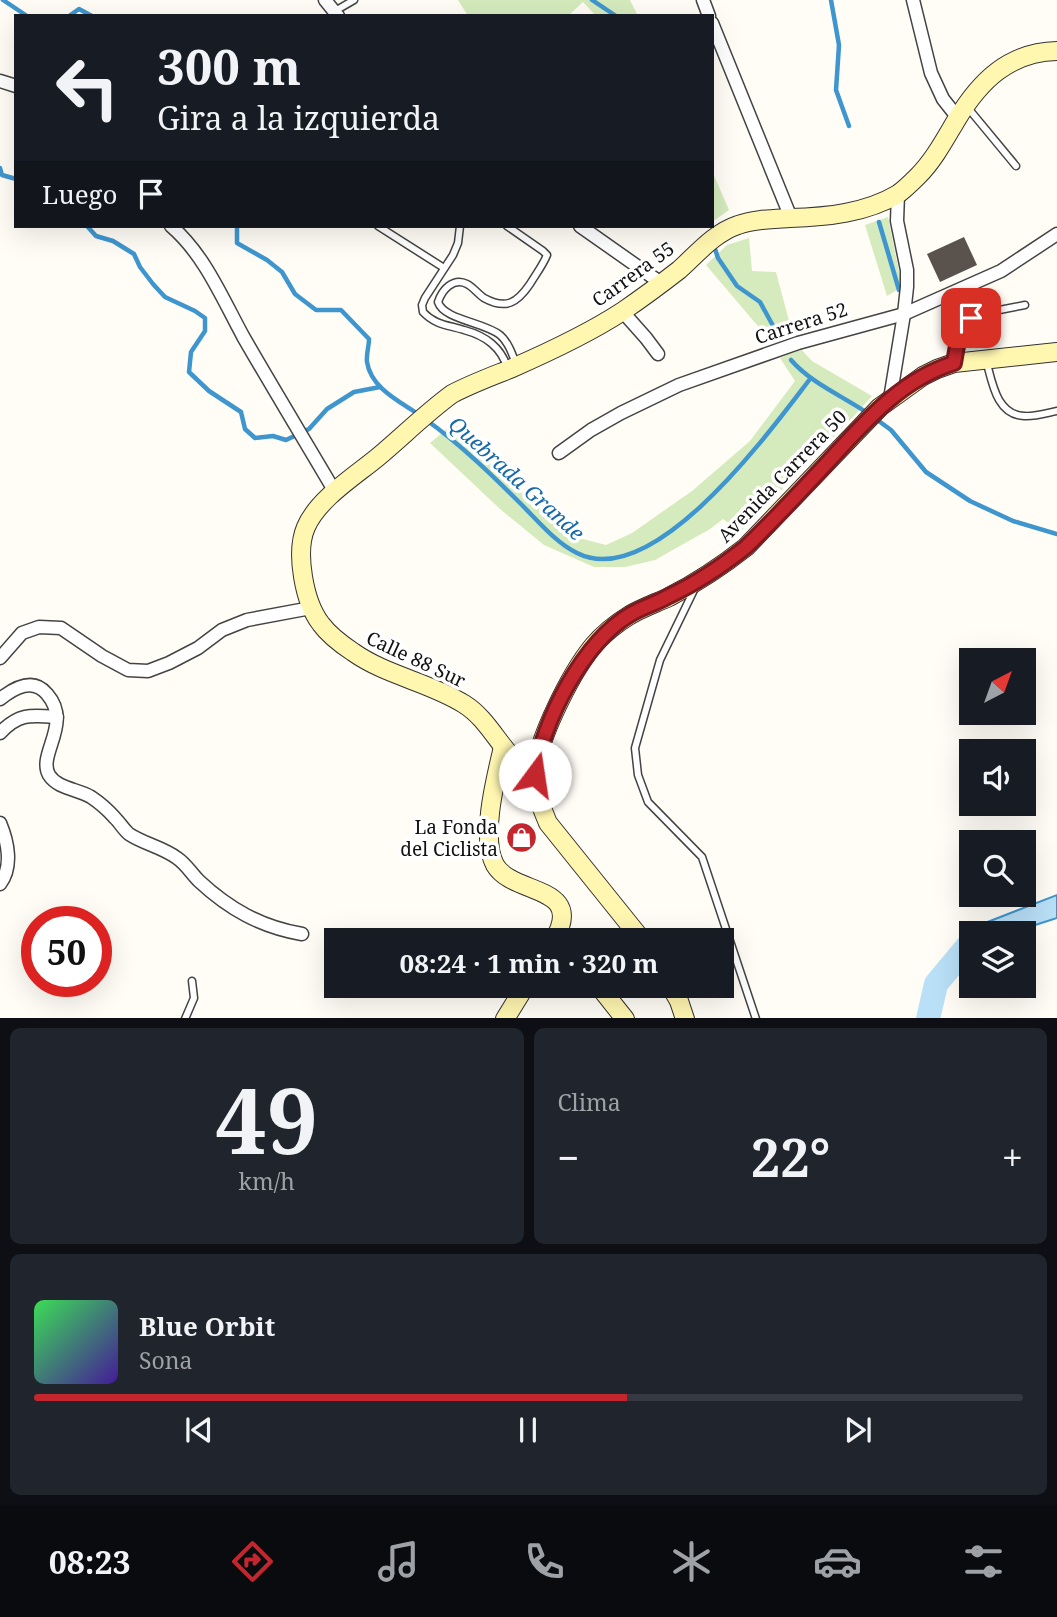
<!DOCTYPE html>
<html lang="es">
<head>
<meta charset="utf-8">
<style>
	:root { --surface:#171b24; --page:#20242c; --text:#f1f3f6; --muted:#9ea1a6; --line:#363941; --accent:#c4262e }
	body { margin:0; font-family:"Noto Serif",serif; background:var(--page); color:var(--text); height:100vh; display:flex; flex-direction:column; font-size:26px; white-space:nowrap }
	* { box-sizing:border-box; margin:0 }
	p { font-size:23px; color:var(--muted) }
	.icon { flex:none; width:38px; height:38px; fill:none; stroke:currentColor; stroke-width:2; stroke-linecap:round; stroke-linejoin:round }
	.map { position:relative; height:1018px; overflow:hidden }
	.panel { display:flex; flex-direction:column; gap:10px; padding:10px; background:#0d0f14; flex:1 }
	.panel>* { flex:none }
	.guide { position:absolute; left:14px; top:14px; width:700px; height:214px; border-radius:0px; box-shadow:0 7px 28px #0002; background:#171b24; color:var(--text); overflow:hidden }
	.needle { width:46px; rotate:41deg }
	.tools { position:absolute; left:959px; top:648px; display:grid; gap:14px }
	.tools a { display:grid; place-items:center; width:77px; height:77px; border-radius:0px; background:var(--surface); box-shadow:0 7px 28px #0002; font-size:35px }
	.speed { position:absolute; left:21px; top:906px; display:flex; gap:14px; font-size:35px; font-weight:700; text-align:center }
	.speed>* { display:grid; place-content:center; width:91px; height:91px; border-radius:50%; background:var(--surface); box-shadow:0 7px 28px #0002; line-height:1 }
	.speed .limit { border:10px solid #d22; background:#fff; color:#111 }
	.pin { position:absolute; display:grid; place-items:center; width:60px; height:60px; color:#fff; margin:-30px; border-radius:14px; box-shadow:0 4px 10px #0006 }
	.me { position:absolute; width:77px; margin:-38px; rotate:14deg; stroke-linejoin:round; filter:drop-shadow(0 0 5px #0008) }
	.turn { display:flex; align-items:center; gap:24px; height:147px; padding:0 28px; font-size:32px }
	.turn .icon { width:91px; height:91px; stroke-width:2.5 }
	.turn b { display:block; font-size:49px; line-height:60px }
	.then { display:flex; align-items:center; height:66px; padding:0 28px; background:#0003; gap:14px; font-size:26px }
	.big { font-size:52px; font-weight:700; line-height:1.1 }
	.panel .card { flex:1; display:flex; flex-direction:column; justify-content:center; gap:10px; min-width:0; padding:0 24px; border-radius:10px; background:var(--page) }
	.panel .dial { align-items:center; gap:0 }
	.dial b { font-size:91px; line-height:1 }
	.song { display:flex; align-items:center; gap:21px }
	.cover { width:84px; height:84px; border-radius:10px; background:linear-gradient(135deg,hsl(130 70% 55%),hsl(260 70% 35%)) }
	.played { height:7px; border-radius:4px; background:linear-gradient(90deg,var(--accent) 60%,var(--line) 60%) }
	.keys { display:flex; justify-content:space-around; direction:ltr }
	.heat { display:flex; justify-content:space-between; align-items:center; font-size:38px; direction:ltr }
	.panel .tiles { flex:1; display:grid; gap:10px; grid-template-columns:1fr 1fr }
	.card:last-child { grid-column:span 2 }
	.trip { position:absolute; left:324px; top:928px; width:410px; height:70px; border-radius:0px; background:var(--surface); box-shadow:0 7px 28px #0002; font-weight:700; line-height:70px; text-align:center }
	.dock { display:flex; height:112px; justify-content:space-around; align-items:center; background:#090b0e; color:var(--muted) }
	.dock .icon { width:49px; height:49px }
	.dock .active { color:var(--accent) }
	.dock b { font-size:32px; color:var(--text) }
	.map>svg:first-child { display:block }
	.green { fill:#d5ebbd }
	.water { fill:#b9e0f7; stroke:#3f96cf; stroke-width:2 }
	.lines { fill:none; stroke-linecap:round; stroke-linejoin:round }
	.stream { stroke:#3f96cf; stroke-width:4.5 }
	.river { stroke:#b9e0f7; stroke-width:24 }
	.building { fill:#5a524d }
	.lane-casing { stroke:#444; stroke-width:9 }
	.street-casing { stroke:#444; stroke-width:15 }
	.secondary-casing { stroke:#333; stroke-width:20 }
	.lane { stroke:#fff; stroke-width:6 }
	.street { stroke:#fff; stroke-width:12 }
	.secondary { stroke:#fff6b0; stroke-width:18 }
	.route-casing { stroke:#7f191e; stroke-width:18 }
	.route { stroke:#c4262e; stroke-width:12 }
	.labels { text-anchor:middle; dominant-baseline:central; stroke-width:7; stroke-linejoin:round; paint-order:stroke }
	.street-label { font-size:19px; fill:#111; stroke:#fff }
	.poi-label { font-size:19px; fill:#111; stroke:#fff; text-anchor:end }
	.water-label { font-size:21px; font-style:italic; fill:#1768a6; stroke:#fff }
</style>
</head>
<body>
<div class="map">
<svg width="1057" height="1019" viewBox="0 0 1057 1019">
	<rect width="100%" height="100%" fill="#fffdf5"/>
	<!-- green -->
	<g class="green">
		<path d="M 458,0 L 630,0 L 638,16 L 596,16 L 583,2 L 568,16 L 468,16 Z"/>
		<path d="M 712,171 L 729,210 L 712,222 Z"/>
		<path d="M 888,217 L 902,287 L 887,296 L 865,225 Z"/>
		<path d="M 749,238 L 752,271 L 776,272 L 792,332 L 769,339 L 706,265 L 727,245 Z"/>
		<path d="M 801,349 L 812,361 L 872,396 L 853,417 L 740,532 L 723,519 L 710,529 L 655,560 L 625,567 L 594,567 L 544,545 L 500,509 L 430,443 L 454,423 L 560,529 L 571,536 L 606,545 L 632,533 L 692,491 L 750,441 L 795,381 L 780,358 Z"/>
	</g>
	<!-- water -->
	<path class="water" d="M 1057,895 L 1057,918 L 1029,927 L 1018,933 L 971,933 L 971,955 L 969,956 L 943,991 L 930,979 L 962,937 L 985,923 Z"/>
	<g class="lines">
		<!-- stream -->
		<g class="stream">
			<path d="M 3,0 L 27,16"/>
			<path d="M 592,0 L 616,16"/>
			<path d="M 831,0 L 839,45 L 836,90 L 849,126"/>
			<path d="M 69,16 L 79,9 L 92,16"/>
			<path d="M 0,168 L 2,175 L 16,179"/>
			<path d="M 879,222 L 899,290"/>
			<path d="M 87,226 L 96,236 L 113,241 L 134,254 L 140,267 L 153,284 L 165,297 L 195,311 L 205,318 L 205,331 L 191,352 L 189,372 L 209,391 L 241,412 L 245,429 L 255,438 L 273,436 L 286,440 L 309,429 L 327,409 L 354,392 L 380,387"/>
			<path d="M 237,226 L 237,243 L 267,260 L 282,272 L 295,294 L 316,310 L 341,310 L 369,339 C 369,346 366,355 367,362 C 371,388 399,401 418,414"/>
			<path d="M 713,243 L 718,258 L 737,286 L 760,302 L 777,333"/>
			<path d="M 791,360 C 812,384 843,396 869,414"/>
			<path d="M 425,419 C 460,444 491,474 521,504 C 538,521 555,542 577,553 C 654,592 770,431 810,379"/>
			<path d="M 876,419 L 891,430 L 926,472 L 970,501 L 1013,521 L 1057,534"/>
		</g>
		<!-- river -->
		<path class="river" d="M 928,1019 L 936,984 L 971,942"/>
	</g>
	<!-- building -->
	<path class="building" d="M 964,237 L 977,265 L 940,282 L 927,254 Z"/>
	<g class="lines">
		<defs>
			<g id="lane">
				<path d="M 335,11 L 354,0"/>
				<path d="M 968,108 L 1016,166"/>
				<path d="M 378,226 L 444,268"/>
				<path d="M 460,226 L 458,243 L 453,255 L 425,298 L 422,305 L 423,312 C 435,325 448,325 464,330 C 486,336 501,347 508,369"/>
				<path d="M 507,226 L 543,251 L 547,255 C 543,265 536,274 530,284 C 517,303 506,310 484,298 C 478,294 473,287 467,284 C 453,277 442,290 438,302 C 444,320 484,322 500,335 C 508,342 512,353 516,364"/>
				<path d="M 986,360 C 992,381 996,415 1024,416 C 1034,417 1047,413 1057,411"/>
				<path d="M 954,361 L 958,339 L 964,325 L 971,318 L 984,313 L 1025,305"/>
				<path d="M 695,588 L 660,660 L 635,748 L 638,775 L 648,802 L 702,857 L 756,1019"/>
				<path d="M 185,1019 L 194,998 L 192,981"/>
			</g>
			<g id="street">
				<path d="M 325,0 L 338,16"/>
				<path d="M 703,0 L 709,16"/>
				<path d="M 913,0 L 931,73 L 943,99 L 958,118"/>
				<path d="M 712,23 L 791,218"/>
				<path d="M 0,81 L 16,86"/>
				<path d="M 171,226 C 205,255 223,300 244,338 C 274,390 305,441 335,492"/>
				<path d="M 580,226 L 661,283"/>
				<path d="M 622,311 L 646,338 L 658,354"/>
				<path d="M 890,399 L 904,314 L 907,287 L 907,270 L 897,221 L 898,194"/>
				<path d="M 559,453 L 591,430 L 621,413 L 679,385 L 798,343 L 904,314 L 1001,271 L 1057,234"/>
				<path d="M 0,658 L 22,633 L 39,627 L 61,628 L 102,656 L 128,670 L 148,671 L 169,663 L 198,648 L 222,630 L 247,620 L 311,608"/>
				<path d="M 0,699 C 14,688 33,677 47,694 C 73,724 37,754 49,775 C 58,789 78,789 91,797 C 100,803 108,810 115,818 C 120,823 124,830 129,834 C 144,844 162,847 177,858 C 186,864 191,873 199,881 C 229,909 261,927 302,934"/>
				<path d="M 0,733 C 19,713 31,715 57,717"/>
				<path d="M 0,823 C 8,842 13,867 0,884"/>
			</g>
			<g id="secondary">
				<path d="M 503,747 C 496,777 480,837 495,865 C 513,896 586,884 554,940"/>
				<path d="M 535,775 C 503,759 493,722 464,704 C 429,682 387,676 353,652 C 341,644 329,635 321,624 C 304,602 295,552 306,527 C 318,499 355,476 378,457 C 403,436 426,413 452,394 C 471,384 490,377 510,369 C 549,352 588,334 623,311 C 642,298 661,284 679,270 C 697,254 714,233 738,225 C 754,219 773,219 790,218 C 827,217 866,213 898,194 C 905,189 912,182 918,176 C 934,160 945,139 957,119 C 980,81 1009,52 1057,51"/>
				<path d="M 642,940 L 548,823 C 542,808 535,794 535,777 C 535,743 571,673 593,646 C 603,634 617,623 630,615 C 642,608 656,603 669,597 C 696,583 722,566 746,547 L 880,407 L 923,376 L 937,369 L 954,363 L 1057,352"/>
				<path d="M 598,985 L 625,1019"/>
				<path d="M 670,985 L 679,1001 L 685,1019"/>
				<path d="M 505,1019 L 526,985"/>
			</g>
		</defs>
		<!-- lane casing -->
		<use href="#lane" class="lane-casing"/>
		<!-- street casing -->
		<use href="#street" class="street-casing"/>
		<!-- secondary casing -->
		<use href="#secondary" class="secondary-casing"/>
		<!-- lane -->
		<use href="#lane" class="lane"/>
		<!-- street -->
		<use href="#street" class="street"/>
		<!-- secondary -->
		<use href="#secondary" class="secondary"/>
	</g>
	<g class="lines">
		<defs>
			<path id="route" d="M 535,775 C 542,722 583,642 631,614 C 643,607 657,603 669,596 C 697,583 722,566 746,547 C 774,520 801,491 828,462 C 865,422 900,380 954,363 C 957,346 958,331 971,318"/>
		</defs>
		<!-- route casing -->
		<use href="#route" class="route-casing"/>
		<!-- route -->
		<use href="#route" class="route"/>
	</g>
	<!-- icons -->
	<defs>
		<symbol id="shop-disc" viewBox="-11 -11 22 22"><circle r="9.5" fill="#c4262e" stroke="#fff"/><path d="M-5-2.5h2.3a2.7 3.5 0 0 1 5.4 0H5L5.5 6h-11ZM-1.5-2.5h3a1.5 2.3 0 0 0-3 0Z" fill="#fff"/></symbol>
	</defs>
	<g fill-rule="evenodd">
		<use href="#shop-disc" x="504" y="820" width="35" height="35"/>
	</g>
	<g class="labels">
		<!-- street labels -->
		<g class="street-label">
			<text transform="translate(633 274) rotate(-36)">Carrera 55</text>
			<text transform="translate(801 323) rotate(-18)">Carrera 52</text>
			<text transform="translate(782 476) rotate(-46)">Avenida Carrera 50</text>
			<text transform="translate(416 659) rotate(25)">Calle 88 Sur</text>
		</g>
		<!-- poi labels -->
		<g class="poi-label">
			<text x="498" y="827">La Fonda<tspan x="498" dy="22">del Ciclista</tspan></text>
		</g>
		<!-- water labels -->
		<g class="water-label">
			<text transform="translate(517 478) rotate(42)">Quebrada Grande</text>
		</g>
	</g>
</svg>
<div class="tools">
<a><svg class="needle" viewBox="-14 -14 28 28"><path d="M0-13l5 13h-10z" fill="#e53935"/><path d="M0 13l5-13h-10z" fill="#9ea1a6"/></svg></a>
<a><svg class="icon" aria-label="sound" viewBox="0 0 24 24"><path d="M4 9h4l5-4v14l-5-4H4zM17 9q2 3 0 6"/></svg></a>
<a><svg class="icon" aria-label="search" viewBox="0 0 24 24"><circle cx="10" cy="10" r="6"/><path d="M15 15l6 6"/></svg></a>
<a><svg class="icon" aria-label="layers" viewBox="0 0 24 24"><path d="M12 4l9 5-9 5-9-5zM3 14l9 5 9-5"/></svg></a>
</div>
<div class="speed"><div class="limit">50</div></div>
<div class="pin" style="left:971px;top:318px;background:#d93025"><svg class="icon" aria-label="arrive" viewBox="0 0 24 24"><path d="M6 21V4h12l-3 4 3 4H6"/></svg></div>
<svg class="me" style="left:535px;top:775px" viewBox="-20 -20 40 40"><circle r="19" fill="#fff"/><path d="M0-13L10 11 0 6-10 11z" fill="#c4262e"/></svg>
<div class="trip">08:24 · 1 min · 320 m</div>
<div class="guide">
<div class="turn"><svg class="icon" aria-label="left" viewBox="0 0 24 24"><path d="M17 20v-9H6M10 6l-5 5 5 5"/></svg><div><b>300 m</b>Gira a la izquierda</div></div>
<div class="then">Luego<svg class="icon" aria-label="arrive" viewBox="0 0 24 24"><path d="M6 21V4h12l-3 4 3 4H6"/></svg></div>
</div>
</div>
<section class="panel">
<div class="tiles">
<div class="card dial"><b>49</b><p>km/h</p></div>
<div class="card"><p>Clima</p>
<div class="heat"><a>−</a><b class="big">22°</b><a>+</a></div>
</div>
<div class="card">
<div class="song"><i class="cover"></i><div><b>Blue Orbit</b><p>Sona</p></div></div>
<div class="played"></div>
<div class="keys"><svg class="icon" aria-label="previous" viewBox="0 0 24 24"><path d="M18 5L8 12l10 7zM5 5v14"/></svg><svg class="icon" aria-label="pause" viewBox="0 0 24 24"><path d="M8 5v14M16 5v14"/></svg><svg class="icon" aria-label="next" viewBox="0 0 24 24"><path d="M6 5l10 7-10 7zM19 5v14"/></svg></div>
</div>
</div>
</section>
<nav class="dock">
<b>08:23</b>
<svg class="icon active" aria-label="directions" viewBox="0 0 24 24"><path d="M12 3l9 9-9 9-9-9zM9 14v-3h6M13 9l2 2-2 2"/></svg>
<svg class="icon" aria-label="music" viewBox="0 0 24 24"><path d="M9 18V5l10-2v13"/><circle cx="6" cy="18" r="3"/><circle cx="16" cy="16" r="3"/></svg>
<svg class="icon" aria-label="phone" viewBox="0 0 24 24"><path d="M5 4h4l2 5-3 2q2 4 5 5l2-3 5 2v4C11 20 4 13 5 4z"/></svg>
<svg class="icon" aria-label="climate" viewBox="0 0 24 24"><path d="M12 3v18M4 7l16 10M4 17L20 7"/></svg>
<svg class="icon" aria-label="car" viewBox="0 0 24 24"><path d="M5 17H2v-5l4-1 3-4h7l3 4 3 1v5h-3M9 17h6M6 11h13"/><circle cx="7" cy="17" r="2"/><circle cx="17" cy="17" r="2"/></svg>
<svg class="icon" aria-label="filters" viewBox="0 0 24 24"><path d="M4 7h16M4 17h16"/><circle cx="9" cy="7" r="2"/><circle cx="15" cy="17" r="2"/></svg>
</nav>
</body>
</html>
